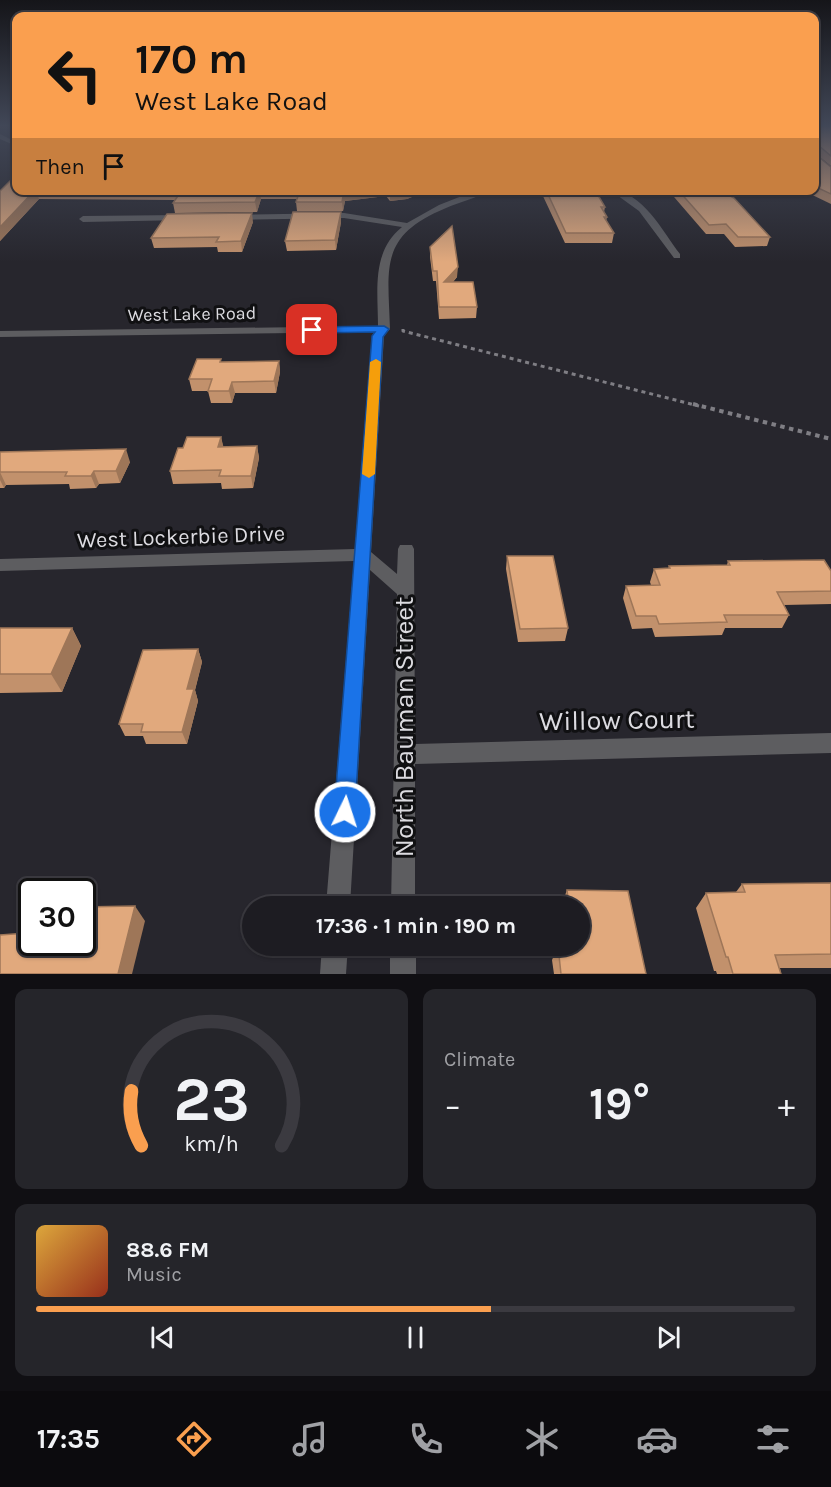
<!DOCTYPE html>
<html lang="en">
<head>
<meta charset="utf-8">
<style>
	:root { --surface:#1d1c22; --page:#25252a; --text:#f1f3f6; --muted:#a0a1a5; --line:#3b3a40; --accent:#fa9f4f }
	body { margin:0; font-family:Karla,sans-serif; background:var(--page); color:var(--text); height:100vh; display:flex; flex-direction:column; font-size:22px; white-space:nowrap }
	* { box-sizing:border-box; margin:0 }
	p { font-size:20px; color:var(--muted) }
	.icon { flex:none; width:33px; height:33px; fill:none; stroke:currentColor; stroke-width:2; stroke-linecap:round; stroke-linejoin:round }
	.map { position:relative; height:974px; overflow:hidden }
	.details { display:flex; flex-direction:column; gap:15px; padding:15px; background:#100f13; flex:1 }
	.details>* { flex:none }
	.hud { position:absolute; left:12px; top:12px; width:807px; height:183px; border-radius:12px; box-shadow:0 2px 4px #0004,0 0 0 2px var(--line); background:#fa9f4f; color:#111; overflow:hidden }
	.speed { position:absolute; left:18px; top:878px; display:flex; gap:12px; font-size:30px; font-weight:700; text-align:center }
	.speed>* { display:grid; place-content:center; width:78px; height:78px; border-radius:50%; background:var(--surface); box-shadow:0 2px 4px #0004,0 0 0 2px var(--line); line-height:1 }
	.speed .limit { border:3px solid #111; border-radius:9px; background:#fff; color:#111 }
	.pin { position:absolute; display:grid; place-items:center; width:51px; height:51px; color:#fff; margin:-26px; border-radius:12px; box-shadow:0 3px 9px #0006 }
	.me { position:absolute; width:66px; margin:-33px; rotate:4deg; stroke-linejoin:round; filter:drop-shadow(0 0 4px #0008) }
	.turn { display:flex; align-items:center; gap:21px; height:126px; padding:0 24px; font-size:27px }
	.turn .icon { width:78px; height:78px; stroke-width:2.5 }
	.turn b { display:block; font-size:42px; line-height:51px }
	.then { display:flex; align-items:center; height:57px; padding:0 24px; background:#0003; gap:12px; font-size:22px }
	.big { font-size:45px; font-weight:700; line-height:1.1 }
	.details .widget { flex:1; display:flex; flex-direction:column; justify-content:center; gap:9px; min-width:0; padding:0 21px; border-radius:12px; background:var(--page) }
	.details .dial { align-items:center; gap:0 }
	.dial svg { height:156px; overflow:visible; fill:none; stroke:var(--line); stroke-width:7; stroke-linecap:round; text-anchor:middle }
	.dial text { fill:var(--text); stroke:none }
	.song { display:flex; align-items:center; gap:18px }
	.cover { width:72px; height:72px; border-radius:9px; background:linear-gradient(135deg,hsl(40 70% 55%),hsl(10 70% 35%)) }
	.played { height:6px; border-radius:3px; background:linear-gradient(90deg,var(--accent) 60%,var(--line) 60%) }
	.keys { display:flex; justify-content:space-around; direction:ltr }
	.heat { display:flex; justify-content:space-between; align-items:center; font-size:33px; direction:ltr }
	.details .tiles { flex:1; display:grid; gap:15px; grid-template-columns:1fr 1fr }
	.widget:last-child { grid-column:span 2 }
	.trip { position:absolute; left:242px; top:896px; width:348px; height:60px; border-radius:30px; background:var(--surface); box-shadow:0 2px 4px #0004,0 0 0 2px var(--line); font-weight:700; line-height:60px; text-align:center }
	.tab-bar { display:flex; height:96px; justify-content:space-around; align-items:center; background:#0c0b0e; color:var(--muted) }
	.tab-bar .icon { width:42px; height:42px }
	.tab-bar .current { color:var(--accent) }
	.tab-bar b { font-size:27px; color:var(--text) }
	.map>svg:first-child { display:block }
	.lines { fill:none; stroke-linecap:round; stroke-linejoin:round }
	.path-far1 { stroke:#7f7e84; stroke-width:3; stroke-dasharray:4 4; stroke-linecap:butt }
	.path { stroke:#7f7e84; stroke-width:4; stroke-dasharray:4.5 4.5; stroke-linecap:butt }
	.street { fill:#5d5d60; fill-rule:evenodd }
	.wall { fill:#c2916c }
	.shaded-wall { fill:#9e7658 }
	.building { fill:#e1a97d; stroke:#9e7658; stroke-width:1.5 }
	.route { fill:#1a73e8; stroke:#114b97; stroke-width:1.5 }
	.slow { fill:#f59e0b }
	.labels { text-anchor:middle; dominant-baseline:central; stroke-width:6; stroke-linejoin:round; paint-order:stroke }
	.far-street-label { font-size:18px; fill:#dcdbe0; stroke:#101012 }
	.street-label { font-size:22px; fill:#dcdbe0; stroke:#101012 }
	.near-street-label { font-size:27px; fill:#dcdbe0; stroke:#101012 }
</style>
</head>
<body>
<div class="map">
<svg width="831" height="974" viewBox="0 0 831 974">
	<rect width="100%" height="100%" fill="#27262d"/>
	<g class="lines">
		<!-- path-far1 -->
		<path class="path-far1" d="M 403,329 L 403,331 L 699,406"/>
		<!-- path -->
		<path class="path" d="M 693,404 L 831,439"/>
		<!-- street -->
		<g class="street">
			<path d="M 0,134 L 16,142 L 16,146 L 0,139 Z"/>
			<path d="M 477,190 L 490,190 C 477,198 460,202 446,208 C 379,236 388,266 390,329 L 384,336 L 371,552 L 397,574 L 398,549 L 400,545 L 412,545 L 414,549 L 415,744 L 831,733 L 831,753 L 415,764 L 415,906 L 391,906 L 397,594 L 370,570 L 350,906 L 326,906 L 354,561 L 0,571 L 0,559 L 355,549 L 372,336 L 375,332 L 0,337 L 0,331 L 378,326 C 378,291 371,252 402,227 L 344,218 L 233,220 L 229,217 L 230,215 L 344,213 L 407,223 L 439,205 Z"/>
			<path d="M 610,190 C 642,190 663,232 680,254 L 680,258 L 674,258 L 639,211 Z"/>
			<path d="M 182,215 L 186,218 L 185,220 L 83,222 L 79,219 L 83,216 Z"/>
			<path d="M 322,945 L 348,945 L 346,974 L 320,974 Z"/>
			<rect x="390" y="945" width="26" height="29"/>
		</g>
	</g>
	<!-- wall -->
	<g class="wall">
		<path d="M 814,126 L 831,126 L 831,166 L 815,153 L 831,167 L 831,204 L 802,190 L 814,190 Z"/>
		<path d="M 16,190 L 429,190 L 407,199 L 390,201 L 386,196 L 345,201 L 343,211 L 297,211 L 296,202 L 297,199 L 261,199 L 257,212 L 175,213 L 173,203 L 176,200 L 39,199 L 0,241 L 0,191 Z"/>
		<path d="M 542,190 L 595,190 L 605,207 L 604,212 L 607,217 L 606,221 L 614,233 L 612,243 L 565,243 L 542,194 Z"/>
		<path d="M 668,190 L 719,190 L 770,237 L 767,246 L 735,247 L 724,234 L 706,234 Z"/>
		<path d="M 341,212 L 341,222 L 336,250 L 287,251 L 285,241 Z"/>
		<path d="M 253,222 L 242,252 L 218,252 L 217,247 L 154,248 L 151,238 Z"/>
		<path d="M 430,247 L 457,277 L 453,282 L 477,307 L 476,318 L 439,319 L 436,281 L 433,281 L 430,257 Z"/>
		<path d="M 279,361 L 280,372 L 276,393 L 235,393 L 232,403 L 211,403 L 208,391 L 192,391 L 189,379 L 222,362 Z"/>
		<path d="M 221,437 L 223,447 L 257,446 L 259,458 L 253,488 L 222,489 L 221,483 L 173,484 L 170,471 L 183,448 Z"/>
		<path d="M 0,452 L 130,462 L 120,483 L 99,484 L 96,488 L 70,489 L 69,484 L 6,485 L 4,488 L 0,488 Z"/>
		<path d="M 507,556 L 568,628 L 565,641 L 518,642 L 506,569 Z"/>
		<path d="M 728,561 L 831,571 L 831,604 L 784,605 L 789,615 L 782,628 L 725,628 L 722,635 L 655,637 L 652,628 L 632,629 L 623,598 L 626,586 L 651,585 L 650,582 L 654,569 L 668,569 L 669,566 L 727,565 Z"/>
		<path d="M 0,628 L 72,628 L 81,646 L 62,692 L 0,693 Z"/>
		<path d="M 198,649 L 202,662 L 195,690 L 198,701 L 187,744 L 146,744 L 143,736 L 125,736 L 119,724 Z"/>
		<path d="M 831,883 L 831,968 L 780,968 L 781,974 L 717,974 L 716,971 L 714,971 L 696,908 L 706,893 L 736,892 L 742,884 Z"/>
		<path d="M 567,890 L 646,974 L 554,974 L 552,960 L 558,946 L 579,945 L 579,906 L 561,906 Z"/>
	</g>
	<!-- shaded-wall -->
	<g class="shaded-wall">
		<path d="M 35,190 L 36,190 L 39,199 L 0,241 L 0,227 Z"/>
		<path d="M 260,190 L 261,199 L 257,212 L 255,202 Z"/>
		<path d="M 353,190 L 386,190 L 386,196 L 345,201 L 343,211 L 342,202 L 344,191 Z"/>
		<path d="M 401,190 L 429,190 L 407,199 L 390,201 L 390,192 Z"/>
		<path d="M 341,212 L 341,222 L 336,250 L 335,240 Z"/>
		<path d="M 252,213 L 253,222 L 242,252 L 241,241 Z"/>
		<path d="M 458,267 L 457,277 L 444,292 L 444,282 Z"/>
		<path d="M 279,361 L 280,372 L 276,393 L 274,381 Z"/>
		<path d="M 232,382 L 235,393 L 232,403 L 229,391 Z"/>
		<path d="M 221,437 L 224,449 L 218,447 Z"/>
		<path d="M 257,446 L 259,458 L 253,488 L 251,476 Z"/>
		<path d="M 126,449 L 130,462 L 120,483 L 116,471 Z"/>
		<path d="M 94,471 L 99,484 L 96,488 L 91,476 Z"/>
		<path d="M 0,472 L 6,485 L 4,488 L 0,480 Z"/>
		<path d="M 72,628 L 81,646 L 62,692 L 51,674 Z"/>
		<path d="M 198,649 L 202,662 L 195,690 L 198,701 L 187,744 L 182,732 L 187,689 Z"/>
		<path d="M 135,906 L 145,921 L 132,974 L 118,974 Z"/>
	</g>
	<!-- building -->
	<g class="building">
		<path d="M 814,126 L 831,126 L 831,156 L 818,145 L 815,146 L 814,153 Z"/>
		<path d="M 814,153 L 831,167 L 831,194 L 814,186 Z"/>
		<path d="M 16,175 L 16,190 L 35,190 L 0,227 L 0,191 Z"/>
		<path d="M 182,190 L 260,190 L 255,202 L 173,203 Z"/>
		<path d="M 300,190 L 353,190 L 344,191 L 342,202 L 296,202 Z"/>
		<path d="M 546,190 L 595,190 L 605,207 L 601,207 L 607,217 L 604,217 L 614,233 L 566,233 Z"/>
		<path d="M 678,190 L 719,190 L 734,198 L 770,237 L 738,237 L 726,224 L 709,225 Z"/>
		<path d="M 293,212 L 341,212 L 335,240 L 285,241 Z"/>
		<path d="M 252,213 L 241,241 L 216,242 L 219,237 L 151,238 L 167,214 Z"/>
		<path d="M 452,226 L 458,267 L 444,282 L 473,282 L 477,307 L 439,307 L 437,271 L 433,271 L 430,247 Z"/>
		<path d="M 197,359 L 221,359 L 220,362 L 279,361 L 274,381 L 232,382 L 229,391 L 208,391 L 212,379 L 189,379 Z"/>
		<path d="M 187,437 L 221,437 L 218,447 L 257,446 L 251,476 L 219,476 L 221,470 L 170,471 L 178,448 L 183,448 Z"/>
		<path d="M 126,449 L 116,471 L 94,471 L 91,476 L 65,476 L 67,472 L 0,472 L 0,452 Z"/>
		<path d="M 507,556 L 553,556 L 568,628 L 520,629 Z"/>
		<path d="M 824,560 L 831,571 L 831,591 L 777,592 L 789,615 L 724,615 L 727,622 L 659,624 L 656,616 L 636,616 L 626,586 L 660,585 L 654,569 L 670,568 L 669,566 L 730,565 L 728,561 Z"/>
		<path d="M 0,628 L 72,628 L 51,674 L 0,674 Z"/>
		<path d="M 198,649 L 187,689 L 194,689 L 182,732 L 141,732 L 143,724 L 119,724 L 143,650 Z"/>
		<path d="M 831,883 L 831,954 L 775,955 L 781,974 L 733,974 L 728,957 L 726,957 L 706,893 L 745,892 L 742,884 Z"/>
		<path d="M 567,890 L 628,891 L 646,974 L 561,974 L 558,946 L 579,945 L 579,906 L 569,906 Z"/>
		<path d="M 135,906 L 118,974 L 0,974 L 0,935 L 27,933 L 32,920 L 32,942 L 82,942 L 82,907 Z"/>
	</g>
	<!-- sky -->
	<linearGradient id="sky" x2="0" y2="1"><stop stop-color="#151519"/><stop offset="0.48" stop-color="#414757"/><stop offset="1" stop-color="#414757" stop-opacity="0"/></linearGradient>
	<rect width="831" height="262" fill="url(#sky)"/>
	<!-- route -->
	<path class="route" d="M 384,326 L 389,329 L 383,337 L 355,812 L 352,820 L 345,823 L 337,820 L 334,812 L 372,336 L 375,332 L 312,333 L 307,330 L 312,327 Z"/>
	<!-- slow -->
	<path class="slow" d="M 376,359 L 381,362 L 375,474 L 369,478 L 362,474 L 370,362 Z"/>
	<g class="labels">
		<!-- far-street labels -->
		<g class="far-street-label">
			<text transform="translate(192 314) rotate(-1)">West Lake Road</text>
		</g>
		<!-- street labels -->
		<g class="street-label">
			<text transform="translate(181 537) rotate(-2)">West Lockerbie Drive</text>
		</g>
		<!-- near-street labels -->
		<g class="near-street-label">
			<text transform="translate(617 720) rotate(-1)">Willow Court</text>
			<text transform="translate(404 727) rotate(-90)">North Bauman Street</text>
		</g>
	</g>
</svg>
<div class="speed"><div class="limit">30</div></div>
<div class="pin" style="left:312px;top:330px;background:#d93025"><svg class="icon" aria-label="arrive" viewBox="0 0 24 24"><path d="M6 21V4h12l-3 4 3 4H6"/></svg></div>
<svg class="me" style="left:345px;top:812px" viewBox="-20 -20 40 40"><circle r="17" fill="#1a73e8" stroke="#fff" stroke-width="3"/><path d="M0-11L8 9 0 5-8 9z" fill="#fff"/></svg>
<div class="trip">17:36 · 1 min · 190 m</div>
<div class="hud">
<div class="turn"><svg class="icon" aria-label="left" viewBox="0 0 24 24"><path d="M17 20v-9H6M10 6l-5 5 5 5"/></svg><div><b>170 m</b>West Lake Road</div></div>
<div class="then">Then<svg class="icon" aria-label="arrive" viewBox="0 0 24 24"><path d="M6 21V4h12l-3 4 3 4H6"/></svg></div>
</div>
</div>
<section class="details">
<div class="tiles">
<div class="widget dial"><svg viewBox="0 0 100 80">
<path d="M14 69A42 42 0 1 1 86 69"/>
<path d="M14 69A42 42 0 0 1 9 41" stroke="#fa9f4f"/>
<text x="50" y="56" font-size="32" font-weight="700">23</text>
<text x="50" y="72" font-size="11">km/h</text>
</svg></div>
<div class="widget"><p>Climate</p>
<div class="heat"><a>−</a><b class="big">19°</b><a>+</a></div>
</div>
<div class="widget">
<div class="song"><i class="cover"></i><div><b>88.6 FM</b><p>Music</p></div></div>
<div class="played"></div>
<div class="keys"><svg class="icon" aria-label="previous" viewBox="0 0 24 24"><path d="M18 5L8 12l10 7zM5 5v14"/></svg><svg class="icon" aria-label="pause" viewBox="0 0 24 24"><path d="M8 5v14M16 5v14"/></svg><svg class="icon" aria-label="next" viewBox="0 0 24 24"><path d="M6 5l10 7-10 7zM19 5v14"/></svg></div>
</div>
</div>
</section>
<nav class="tab-bar">
<b>17:35</b>
<svg class="icon current" aria-label="directions" viewBox="0 0 24 24"><path d="M12 3l9 9-9 9-9-9zM9 14v-3h6M13 9l2 2-2 2"/></svg>
<svg class="icon" aria-label="music" viewBox="0 0 24 24"><path d="M9 18V5l10-2v13"/><circle cx="6" cy="18" r="3"/><circle cx="16" cy="16" r="3"/></svg>
<svg class="icon" aria-label="phone" viewBox="0 0 24 24"><path d="M5 4h4l2 5-3 2q2 4 5 5l2-3 5 2v4C11 20 4 13 5 4z"/></svg>
<svg class="icon" aria-label="climate" viewBox="0 0 24 24"><path d="M12 3v18M4 7l16 10M4 17L20 7"/></svg>
<svg class="icon" aria-label="car" viewBox="0 0 24 24"><path d="M5 17H2v-5l4-1 3-4h7l3 4 3 1v5h-3M9 17h6M6 11h13"/><circle cx="7" cy="17" r="2"/><circle cx="17" cy="17" r="2"/></svg>
<svg class="icon" aria-label="filters" viewBox="0 0 24 24"><path d="M4 7h16M4 17h16"/><circle cx="9" cy="7" r="2"/><circle cx="15" cy="17" r="2"/></svg>
</nav>
</body>
</html>
